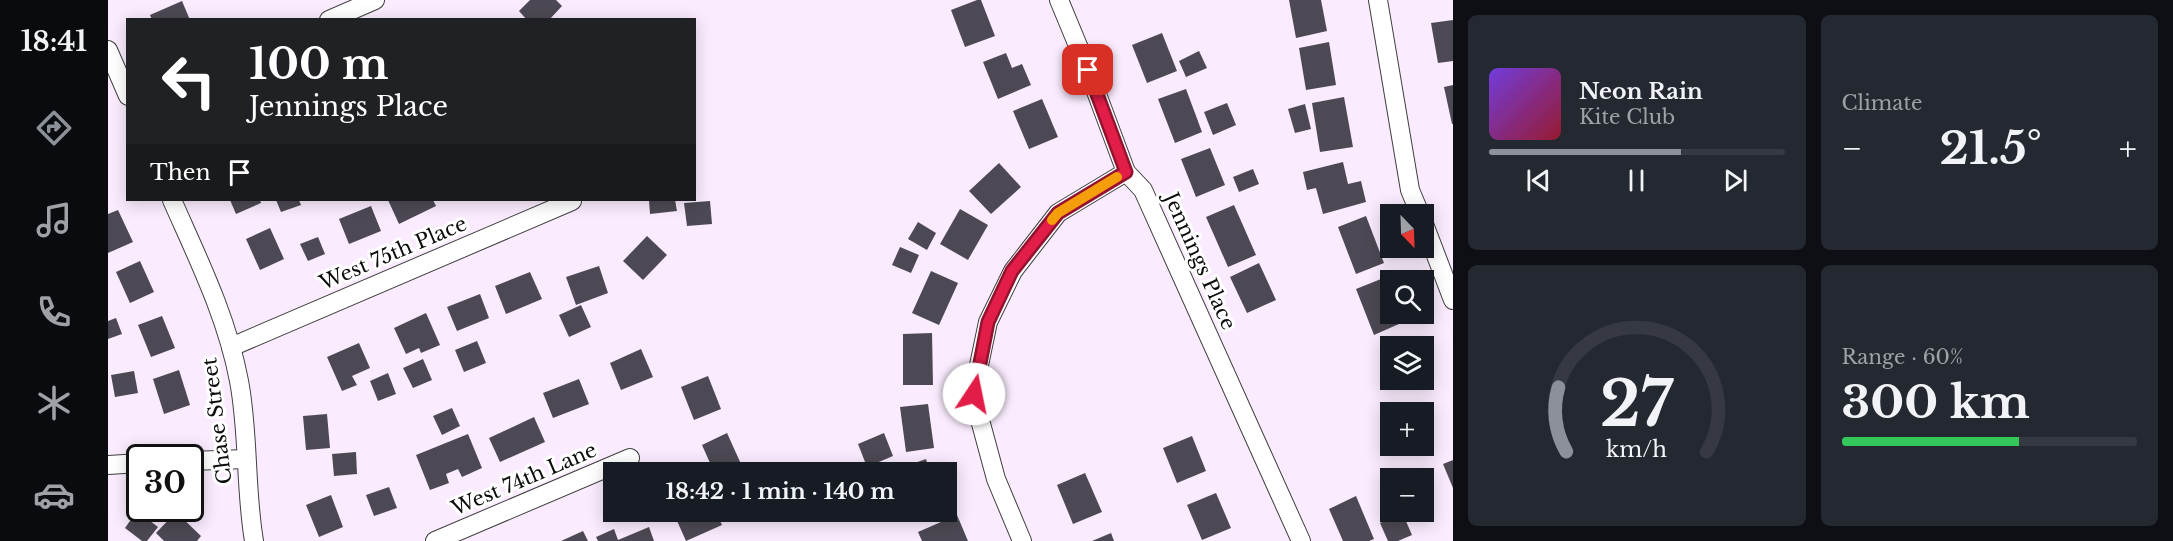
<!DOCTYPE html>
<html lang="en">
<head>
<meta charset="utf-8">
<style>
	:root { --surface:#171b24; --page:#242831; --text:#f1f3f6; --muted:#9ea1a6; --line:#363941; --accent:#8c9099 }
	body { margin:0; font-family:"Libre Baskerville",serif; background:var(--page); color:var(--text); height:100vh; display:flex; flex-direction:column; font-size:22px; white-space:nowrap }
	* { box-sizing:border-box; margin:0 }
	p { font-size:20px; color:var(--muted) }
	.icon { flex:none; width:33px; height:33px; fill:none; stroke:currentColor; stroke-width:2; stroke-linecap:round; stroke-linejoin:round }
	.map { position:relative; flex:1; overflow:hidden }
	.panel { display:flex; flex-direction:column; gap:15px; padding:15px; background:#0d0f14; width:720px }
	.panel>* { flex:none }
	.top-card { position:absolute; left:18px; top:18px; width:570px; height:183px; border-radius:0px; box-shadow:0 3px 15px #0003; background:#202124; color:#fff; overflow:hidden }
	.needle { width:39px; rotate:157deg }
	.tools { position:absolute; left:1272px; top:204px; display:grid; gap:12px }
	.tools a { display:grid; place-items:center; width:54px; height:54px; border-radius:0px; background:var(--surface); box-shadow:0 3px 15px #0003; font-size:30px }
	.speed { position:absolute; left:18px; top:444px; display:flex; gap:12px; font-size:30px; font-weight:700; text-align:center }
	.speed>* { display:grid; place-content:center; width:78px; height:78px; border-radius:50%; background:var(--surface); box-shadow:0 3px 15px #0003; line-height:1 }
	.speed .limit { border:3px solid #111; border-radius:9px; background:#fff; color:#111 }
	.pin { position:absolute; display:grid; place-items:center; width:51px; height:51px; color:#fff; margin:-26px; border-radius:12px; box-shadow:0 3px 9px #0006 }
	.me { position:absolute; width:66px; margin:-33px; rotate:11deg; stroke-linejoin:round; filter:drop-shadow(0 0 4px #0008) }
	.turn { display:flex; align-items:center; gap:21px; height:126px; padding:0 24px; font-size:27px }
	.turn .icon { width:78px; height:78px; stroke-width:2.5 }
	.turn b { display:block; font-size:42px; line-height:51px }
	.then { display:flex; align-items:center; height:57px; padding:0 24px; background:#0003; gap:12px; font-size:22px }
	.big { font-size:45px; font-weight:700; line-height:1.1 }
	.panel .card { flex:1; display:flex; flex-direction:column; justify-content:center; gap:9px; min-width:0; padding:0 21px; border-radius:9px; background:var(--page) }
	.panel .dial { align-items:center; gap:0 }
	.dial svg { height:156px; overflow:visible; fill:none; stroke:var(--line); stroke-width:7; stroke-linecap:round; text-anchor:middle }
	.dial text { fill:var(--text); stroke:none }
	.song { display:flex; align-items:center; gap:18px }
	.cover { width:72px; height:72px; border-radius:9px; background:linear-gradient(135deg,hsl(260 70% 55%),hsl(350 70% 35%)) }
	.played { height:6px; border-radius:3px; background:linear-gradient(90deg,var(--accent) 65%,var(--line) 65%) }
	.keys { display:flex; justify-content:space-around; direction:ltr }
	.heat { display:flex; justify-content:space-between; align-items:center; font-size:33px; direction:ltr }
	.charge { height:9px; border-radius:4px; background:linear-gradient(90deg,#34c759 60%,var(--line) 0) }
	.panel .tiles { flex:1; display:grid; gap:15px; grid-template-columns:repeat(2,1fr) }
	.trip { position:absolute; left:495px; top:462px; width:354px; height:60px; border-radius:0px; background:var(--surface); box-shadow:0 3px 15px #0003; font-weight:700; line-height:60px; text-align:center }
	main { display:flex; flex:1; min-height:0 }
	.dock { display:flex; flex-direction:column; width:108px; justify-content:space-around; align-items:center; background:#090b0e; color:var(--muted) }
	.dock .icon { width:42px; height:42px }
	.dock .selected { color:var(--accent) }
	.dock b { font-size:27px; color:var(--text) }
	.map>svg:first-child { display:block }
	.building { fill:#4d4954 }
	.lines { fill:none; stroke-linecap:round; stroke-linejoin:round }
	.street-casing { stroke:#3f3f3f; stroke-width:20 }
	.street { stroke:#fff; stroke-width:18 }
	.route-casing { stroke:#92132f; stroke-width:15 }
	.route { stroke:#e11d48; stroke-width:10 }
	.slow { stroke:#f59e0b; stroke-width:10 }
	.labels { text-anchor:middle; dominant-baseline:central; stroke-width:6; stroke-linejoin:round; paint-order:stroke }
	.street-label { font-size:20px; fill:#0c0c0c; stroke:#fff }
</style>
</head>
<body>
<main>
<nav class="dock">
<b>18:41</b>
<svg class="icon selected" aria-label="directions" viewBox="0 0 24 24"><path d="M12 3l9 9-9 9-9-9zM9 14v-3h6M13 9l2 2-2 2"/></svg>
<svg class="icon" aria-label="music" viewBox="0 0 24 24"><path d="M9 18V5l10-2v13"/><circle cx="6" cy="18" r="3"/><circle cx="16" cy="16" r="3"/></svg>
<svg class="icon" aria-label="phone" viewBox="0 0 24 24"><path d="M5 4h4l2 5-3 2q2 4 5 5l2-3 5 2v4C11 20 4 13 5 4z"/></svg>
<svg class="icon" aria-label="climate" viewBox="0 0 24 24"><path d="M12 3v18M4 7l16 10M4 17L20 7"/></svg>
<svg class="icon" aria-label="car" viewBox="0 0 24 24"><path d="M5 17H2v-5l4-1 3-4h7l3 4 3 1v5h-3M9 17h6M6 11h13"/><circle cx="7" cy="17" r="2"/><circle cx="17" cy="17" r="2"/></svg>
</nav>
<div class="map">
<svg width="1345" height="541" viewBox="0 0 1345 541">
	<rect width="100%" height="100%" fill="#faecfe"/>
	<!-- building -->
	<g class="building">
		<path d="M 422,0 L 448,0 L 454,6 L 441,20 L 419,20 L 411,11 Z"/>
		<path d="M 869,0 L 873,0 L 887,36 L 857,47 L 843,10 Z"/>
		<path d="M 1181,0 L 1213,0 L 1219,31 L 1188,38 Z"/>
		<path d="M 74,1 L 82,20 L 44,20 L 42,15 Z"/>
		<path d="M 1345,20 L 1345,61 L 1330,63 L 1323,23 Z"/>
		<path d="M 1054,33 L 1069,71 L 1039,83 L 1024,45 Z"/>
		<path d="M 1221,42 L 1228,85 L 1198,90 L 1191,48 Z"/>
		<path d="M 1091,51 L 1099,68 L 1078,77 L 1071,61 Z"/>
		<path d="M 898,53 L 904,68 L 914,64 L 923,85 L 890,99 L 875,62 Z"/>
		<path d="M 1345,85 L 1345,124 L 1344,124 L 1336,87 Z"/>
		<path d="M 1078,89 L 1094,132 L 1067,143 L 1050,99 Z"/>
		<path d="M 1236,97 L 1245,147 L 1212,152 L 1204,103 Z"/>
		<path d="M 934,99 L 950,137 L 921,149 L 905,111 Z"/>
		<path d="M 1119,103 L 1128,125 L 1105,135 L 1096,112 Z"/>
		<path d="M 1197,104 L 1203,129 L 1187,133 L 1180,109 Z"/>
		<path d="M 1102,148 L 1117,185 L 1088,197 L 1073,159 Z"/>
		<path d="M 1235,162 L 1240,184 L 1253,181 L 1258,202 L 1215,214 L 1208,188 L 1199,190 L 1195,172 Z"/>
		<path d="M 891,163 L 913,187 L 883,214 L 861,191 Z"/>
		<path d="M 1145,169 L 1151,184 L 1131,192 L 1125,177 Z"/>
		<path d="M 122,200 L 152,200 L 153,203 L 128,214 Z"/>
		<path d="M 168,200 L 191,200 L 193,205 L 173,212 Z"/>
		<path d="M 280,200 L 325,200 L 328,206 L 291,224 Z"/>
		<path d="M 541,200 L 567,200 L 569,211 L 542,214 Z"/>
		<path d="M 602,201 L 604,224 L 579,226 L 576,203 Z"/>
		<path d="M 1126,205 L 1148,255 L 1120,267 L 1098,217 Z"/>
		<path d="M 263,206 L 273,231 L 241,244 L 231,219 Z"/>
		<path d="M 852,209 L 880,225 L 860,260 L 832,244 Z"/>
		<path d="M 10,210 L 25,242 L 0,253 L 0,214 Z"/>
		<path d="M 1258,216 L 1276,263 L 1248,274 L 1230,227 Z"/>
		<path d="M 810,222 L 828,233 L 819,250 L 800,239 Z"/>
		<path d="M 162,228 L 176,259 L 152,270 L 138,239 Z"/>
		<path d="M 539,236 L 559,255 L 535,280 L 515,261 Z"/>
		<path d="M 210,237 L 217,254 L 200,261 L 192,244 Z"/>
		<path d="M 792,247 L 811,255 L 803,273 L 784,265 Z"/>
		<path d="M 32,261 L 46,292 L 22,303 L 8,272 Z"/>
		<path d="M 1151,263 L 1168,300 L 1139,313 L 1122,277 Z"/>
		<path d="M 491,266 L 500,293 L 468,305 L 458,277 Z"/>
		<path d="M 823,271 L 850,283 L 831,325 L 804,313 Z"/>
		<path d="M 422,272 L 434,299 L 398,314 L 387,286 Z"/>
		<path d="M 1273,279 L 1282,303 L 1282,314 L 1298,314 L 1300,320 L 1266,335 L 1248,289 Z"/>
		<path d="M 372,294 L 381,318 L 349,331 L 339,307 Z"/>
		<path d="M 473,305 L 483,327 L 461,337 L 451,315 Z"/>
		<path d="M 318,313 L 332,345 L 313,353 L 311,348 L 298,354 L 286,328 Z"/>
		<path d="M 54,316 L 67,348 L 43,357 L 30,325 Z"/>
		<path d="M 8,318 L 14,334 L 0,339 L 0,321 Z"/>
		<path d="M 824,333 L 825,385 L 795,385 L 795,334 Z"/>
		<path d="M 369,341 L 378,363 L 356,372 L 347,350 Z"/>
		<path d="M 251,343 L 262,368 L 244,376 L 249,385 L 234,391 L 219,357 Z"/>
		<path d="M 533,349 L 545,377 L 513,390 L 502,363 Z"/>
		<path d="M 315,359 L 324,380 L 305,388 L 295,368 Z"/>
		<path d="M 71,370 L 82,405 L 56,414 L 45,379 Z"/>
		<path d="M 26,371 L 30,393 L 7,397 L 3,375 Z"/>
		<path d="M 280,373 L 288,394 L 270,401 L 262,381 Z"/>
		<path d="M 600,376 L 613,409 L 586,420 L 573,387 Z"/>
		<path d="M 471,379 L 481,404 L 445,418 L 435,393 Z"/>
		<path d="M 820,404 L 826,448 L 798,452 L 792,407 Z"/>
		<path d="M 344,408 L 352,426 L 334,435 L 325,416 Z"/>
		<path d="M 219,414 L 222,448 L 198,450 L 195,416 Z"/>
		<path d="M 426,417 L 437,442 L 392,462 L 381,438 Z"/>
		<path d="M 619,433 L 633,464 L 615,472 L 606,472 L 594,445 Z"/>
		<path d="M 776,433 L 785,456 L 759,467 L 750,444 Z"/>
		<path d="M 360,434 L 374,468 L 354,477 L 350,469 L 338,474 L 341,483 L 322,490 L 308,455 Z"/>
		<path d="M 1084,436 L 1098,471 L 1069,483 L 1055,448 Z"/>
		<path d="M 248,452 L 249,474 L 226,476 L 224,454 Z"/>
		<path d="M 818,459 L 822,472 L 800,472 L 798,466 Z"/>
		<path d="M 1345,460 L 1345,488 L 1335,464 Z"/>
		<path d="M 977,473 L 994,512 L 965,524 L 949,485 Z"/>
		<path d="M 838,486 L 847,507 L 838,510 Z"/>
		<path d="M 281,487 L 289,508 L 266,516 L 258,495 Z"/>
		<path d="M 1108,493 L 1123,528 L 1094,540 L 1079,505 Z"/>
		<path d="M 223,495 L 235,527 L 211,537 L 198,505 Z"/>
		<path d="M 1248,496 L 1266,539 L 1261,541 L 1235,541 L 1221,509 Z"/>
		<path d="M 29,511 L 50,527 L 39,541 L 34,541 L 17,528 Z"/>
		<path d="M 68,512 L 93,536 L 89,541 L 56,541 L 48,533 Z"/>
		<path d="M 573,512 L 608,512 L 614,525 L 578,541 L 566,514 Z"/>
		<path d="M 1294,512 L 1304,535 L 1290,541 L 1280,541 L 1272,523 Z"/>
		<path d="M 849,515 L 860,541 L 814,541 L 810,532 Z"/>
		<path d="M 541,527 L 546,541 L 490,541 L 488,537 L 506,529 L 510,540 Z"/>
		<path d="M 475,531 L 480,541 L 453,541 Z"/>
		<path d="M 1003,533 L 1006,541 L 984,541 Z"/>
	</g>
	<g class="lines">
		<defs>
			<g id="street">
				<path d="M 951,0 L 980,70 L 1018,172 L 1035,190 L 1193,541"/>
				<path d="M 1270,0 L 1302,190 L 1312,214"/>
				<path d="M 221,20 L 267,0"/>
				<path d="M 0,50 L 20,96"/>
				<path d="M 64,200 C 90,259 119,317 131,381 C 141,433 137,488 146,541"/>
				<path d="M 1316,224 L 1345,300"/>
				<path d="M 123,347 L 464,201"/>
				<path d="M 82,461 L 138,459"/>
				<path d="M 0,465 L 32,463"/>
				<path d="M 327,541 L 522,458"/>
				<path d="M 914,541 L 888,479 L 865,394 L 880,322 L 905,271 L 950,213 L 1018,172"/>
			</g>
		</defs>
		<!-- street casing -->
		<use href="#street" class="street-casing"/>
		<!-- street -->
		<use href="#street" class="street"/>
	</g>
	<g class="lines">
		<defs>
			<path id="route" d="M 866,394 L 880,322 L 904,271 L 950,213 L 1018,172 L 980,70"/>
		</defs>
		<!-- route casing -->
		<use href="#route" class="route-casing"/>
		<!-- route -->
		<use href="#route" class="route"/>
		<!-- slow -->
		<path class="slow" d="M 944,220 L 950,213 L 1009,177"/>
	</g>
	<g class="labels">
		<!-- street labels -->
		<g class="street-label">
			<text transform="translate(285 253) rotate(-23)">West 75th Place</text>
			<text transform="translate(1092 261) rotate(66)">Jennings Place</text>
			<text transform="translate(109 421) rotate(-97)">Chase Street</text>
			<text transform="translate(416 479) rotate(-23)">West 74th Lane</text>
		</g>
	</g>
</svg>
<div class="tools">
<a><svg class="needle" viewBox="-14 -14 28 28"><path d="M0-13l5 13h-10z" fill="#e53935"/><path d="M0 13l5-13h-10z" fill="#9ea1a6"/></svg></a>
<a><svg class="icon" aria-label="search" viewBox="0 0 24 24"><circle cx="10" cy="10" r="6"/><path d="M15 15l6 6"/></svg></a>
<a><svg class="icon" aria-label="layers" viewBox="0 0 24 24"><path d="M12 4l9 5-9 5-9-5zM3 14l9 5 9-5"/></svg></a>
<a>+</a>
<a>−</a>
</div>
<div class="speed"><div class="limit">30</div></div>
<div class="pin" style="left:980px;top:70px;background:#d93025"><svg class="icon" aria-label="arrive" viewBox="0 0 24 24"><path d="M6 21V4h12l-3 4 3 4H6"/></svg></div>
<svg class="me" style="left:866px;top:394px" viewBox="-20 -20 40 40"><circle r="19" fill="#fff"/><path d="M0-13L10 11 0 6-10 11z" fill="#e11d48"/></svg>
<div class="trip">18:42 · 1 min · 140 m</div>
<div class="top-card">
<div class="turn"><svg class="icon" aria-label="left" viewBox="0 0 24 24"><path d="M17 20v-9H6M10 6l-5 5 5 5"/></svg><div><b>100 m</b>Jennings Place</div></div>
<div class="then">Then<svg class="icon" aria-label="arrive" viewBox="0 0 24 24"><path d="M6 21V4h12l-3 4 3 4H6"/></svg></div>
</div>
</div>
<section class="panel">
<div class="tiles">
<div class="card">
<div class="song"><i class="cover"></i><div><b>Neon Rain</b><p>Kite Club</p></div></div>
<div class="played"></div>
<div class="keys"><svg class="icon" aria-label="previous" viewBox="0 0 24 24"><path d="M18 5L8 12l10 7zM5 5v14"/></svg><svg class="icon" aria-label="pause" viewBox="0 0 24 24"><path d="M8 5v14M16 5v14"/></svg><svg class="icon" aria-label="next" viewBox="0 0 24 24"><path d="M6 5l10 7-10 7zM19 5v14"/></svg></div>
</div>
<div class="card"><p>Climate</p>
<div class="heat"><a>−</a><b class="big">21.5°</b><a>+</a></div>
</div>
<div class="card dial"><svg viewBox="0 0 100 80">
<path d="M14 69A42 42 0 1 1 86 69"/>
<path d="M14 69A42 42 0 0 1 10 36" stroke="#8c9099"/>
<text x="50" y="56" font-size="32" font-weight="700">27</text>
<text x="50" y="72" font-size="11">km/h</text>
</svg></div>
<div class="card"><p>Range · 60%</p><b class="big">300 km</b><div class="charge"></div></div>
</div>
</section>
</main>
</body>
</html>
